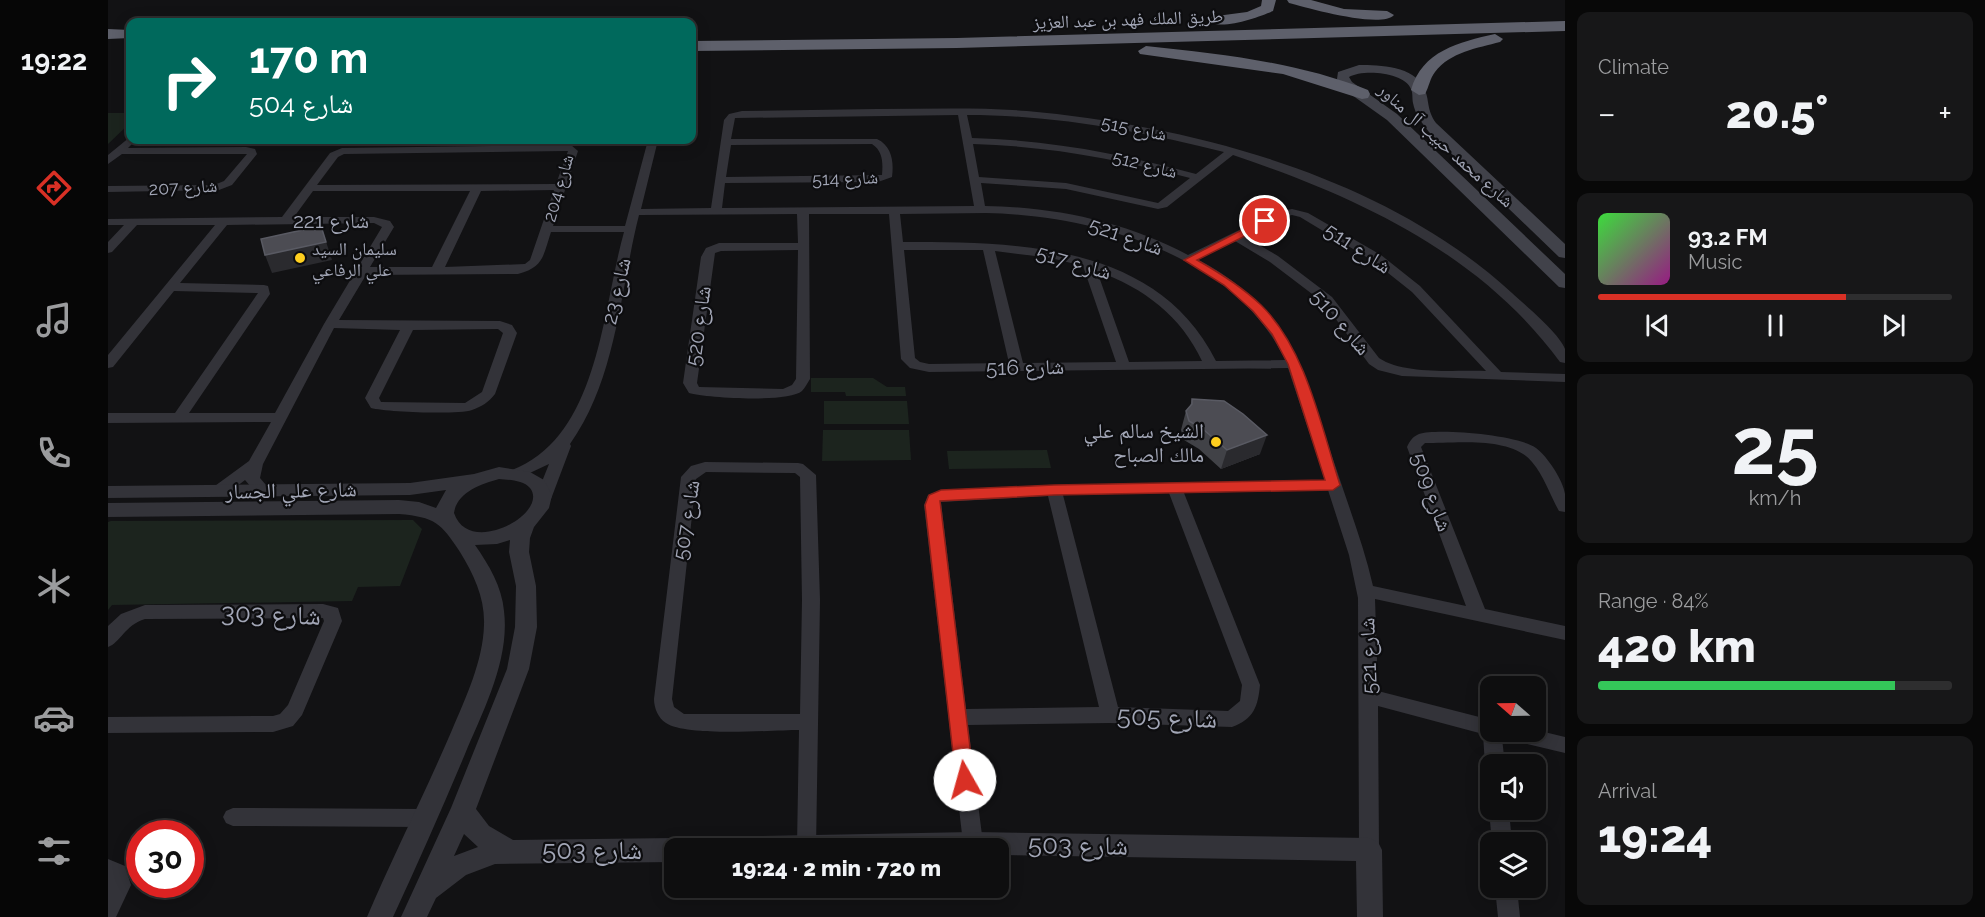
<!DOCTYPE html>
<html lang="en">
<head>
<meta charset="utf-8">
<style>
	:root { --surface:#0e0e0f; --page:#171718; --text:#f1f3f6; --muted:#9b9c9e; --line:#2e2e2f; --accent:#d93025 }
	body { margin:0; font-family:Raleway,"Noto Naskh Arabic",sans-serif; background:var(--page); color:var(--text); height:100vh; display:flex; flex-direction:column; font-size:22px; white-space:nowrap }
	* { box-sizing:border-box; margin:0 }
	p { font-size:20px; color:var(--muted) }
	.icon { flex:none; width:33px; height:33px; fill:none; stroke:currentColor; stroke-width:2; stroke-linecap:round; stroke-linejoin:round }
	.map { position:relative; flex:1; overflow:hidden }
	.sheet { display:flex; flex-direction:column; gap:12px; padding:12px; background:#080808; width:420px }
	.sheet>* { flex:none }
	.top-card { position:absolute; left:18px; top:18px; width:570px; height:126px; border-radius:12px; box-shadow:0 3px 15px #0003,0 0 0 2px var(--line); background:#00695c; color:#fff; overflow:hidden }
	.needle { width:39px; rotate:290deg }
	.controls { position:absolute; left:1372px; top:676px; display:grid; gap:12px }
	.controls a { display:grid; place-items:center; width:66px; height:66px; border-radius:12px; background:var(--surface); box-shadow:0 3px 15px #0003,0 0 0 2px var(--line); font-size:30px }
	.speed { position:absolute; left:18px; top:820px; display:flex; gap:12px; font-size:30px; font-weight:700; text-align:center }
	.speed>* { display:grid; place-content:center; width:78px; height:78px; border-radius:50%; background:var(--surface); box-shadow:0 3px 15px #0003,0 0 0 2px var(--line); line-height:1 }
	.speed .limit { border:9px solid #d22; background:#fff; color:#111 }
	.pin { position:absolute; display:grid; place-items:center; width:51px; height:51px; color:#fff; margin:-26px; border:3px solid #fff; border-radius:50%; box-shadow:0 2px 6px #0007 }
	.me { position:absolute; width:66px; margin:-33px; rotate:353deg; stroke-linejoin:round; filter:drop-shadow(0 0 4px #0008) }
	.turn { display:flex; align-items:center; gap:21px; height:126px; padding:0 24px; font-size:27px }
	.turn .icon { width:78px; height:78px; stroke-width:2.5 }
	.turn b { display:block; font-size:42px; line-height:51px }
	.big { font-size:45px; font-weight:800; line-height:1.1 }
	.sheet .widget { flex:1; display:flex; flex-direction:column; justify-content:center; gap:9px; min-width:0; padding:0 21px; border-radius:12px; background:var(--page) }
	.sheet .dial { align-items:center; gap:0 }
	.dial b { font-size:78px; line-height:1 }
	.song { display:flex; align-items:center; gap:18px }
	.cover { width:72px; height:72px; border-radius:9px; background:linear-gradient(135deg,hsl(120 70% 55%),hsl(310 70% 35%)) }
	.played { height:6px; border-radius:3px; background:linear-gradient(90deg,var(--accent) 70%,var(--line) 70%) }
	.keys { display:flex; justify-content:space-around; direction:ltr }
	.heat { display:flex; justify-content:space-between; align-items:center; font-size:33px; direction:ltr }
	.charge { height:9px; border-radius:4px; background:linear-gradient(90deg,#34c759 84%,var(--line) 0) }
	.trip { position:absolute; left:556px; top:838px; width:345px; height:60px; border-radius:12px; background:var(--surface); box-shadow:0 3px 15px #0003,0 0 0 2px var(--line); font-weight:800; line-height:60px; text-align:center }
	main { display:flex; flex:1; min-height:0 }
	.tabs { display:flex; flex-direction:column; width:108px; justify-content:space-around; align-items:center; background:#060606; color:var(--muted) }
	.tabs .icon { width:42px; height:42px }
	.tabs .on { color:var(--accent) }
	.tabs b { font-size:27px; color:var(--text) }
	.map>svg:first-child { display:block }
	.green { fill:#1c241e }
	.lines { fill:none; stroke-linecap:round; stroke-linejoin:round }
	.minor { fill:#333339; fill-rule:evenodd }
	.tertiary { fill:#333339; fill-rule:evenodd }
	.secondary { fill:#41424a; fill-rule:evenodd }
	.motorway { fill:#5e606b; fill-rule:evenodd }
	.wall { fill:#414247 }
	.shaded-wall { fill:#2a2a2e }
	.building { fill:#4c4c53; stroke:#595a63; stroke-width:1.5 }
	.route { fill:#d93025; stroke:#8d1f18; stroke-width:1.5 }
	.poi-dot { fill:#ffcf1f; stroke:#0d0d0f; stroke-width:2 }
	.labels { text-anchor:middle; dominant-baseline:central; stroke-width:4.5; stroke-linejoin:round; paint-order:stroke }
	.far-street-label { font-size:18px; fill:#a2a6b6; stroke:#0d0d0f }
	.far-poi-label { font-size:18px; fill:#a2a6b6; stroke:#0d0d0f; text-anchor:start }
	.street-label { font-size:21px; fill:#a2a6b6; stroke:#0d0d0f }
	.poi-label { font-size:21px; fill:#a2a6b6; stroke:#0d0d0f; text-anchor:end }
	.near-street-label { font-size:26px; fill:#a2a6b6; stroke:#0d0d0f }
</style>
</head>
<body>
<main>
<nav class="tabs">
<b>19:22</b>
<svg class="icon on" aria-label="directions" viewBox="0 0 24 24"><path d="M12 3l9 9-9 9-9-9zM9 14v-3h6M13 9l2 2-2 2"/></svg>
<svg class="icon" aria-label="music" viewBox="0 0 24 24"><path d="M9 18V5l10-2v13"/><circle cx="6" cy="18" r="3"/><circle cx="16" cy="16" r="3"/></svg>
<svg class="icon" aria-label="phone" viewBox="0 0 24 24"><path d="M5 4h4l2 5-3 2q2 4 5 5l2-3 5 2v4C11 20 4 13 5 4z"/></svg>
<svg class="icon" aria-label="climate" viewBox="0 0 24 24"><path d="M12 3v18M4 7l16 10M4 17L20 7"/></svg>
<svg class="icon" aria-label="car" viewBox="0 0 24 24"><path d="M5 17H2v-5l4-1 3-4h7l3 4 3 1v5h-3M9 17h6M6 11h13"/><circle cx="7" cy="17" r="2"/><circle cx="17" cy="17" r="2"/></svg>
<svg class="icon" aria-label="filters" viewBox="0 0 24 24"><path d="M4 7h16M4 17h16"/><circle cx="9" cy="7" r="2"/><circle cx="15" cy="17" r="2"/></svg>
</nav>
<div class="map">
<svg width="1457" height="917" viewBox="0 0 1457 917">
	<rect width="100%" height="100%" fill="#121214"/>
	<!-- green -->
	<g class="green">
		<path d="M 0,113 L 22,113 L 22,123 L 0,144 Z"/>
		<path d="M 703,378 L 765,378 L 779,387 L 797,387 L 798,396 L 738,396 L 737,392 L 703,392 Z"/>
		<path d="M 716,401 L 799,401 L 801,424 L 716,424 Z"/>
		<path d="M 715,430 L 801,430 L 803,460 L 714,461 Z"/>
		<path d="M 939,450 L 943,468 L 841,469 L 839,451 Z"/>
		<path d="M 305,520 L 314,529 L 292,586 L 250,587 L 244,601 L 4,605 L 0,610 L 0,522 L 3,521 Z"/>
	</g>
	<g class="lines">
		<!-- minor -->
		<g class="minor">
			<path d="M 769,109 C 819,109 870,107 919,111 C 1086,126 1278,177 1404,293 C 1418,306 1451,333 1457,349 C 1457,353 1457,359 1457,363 L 1452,362 C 1372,253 1250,197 1125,155 L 1059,207 L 1050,209 L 958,189 L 873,183 L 877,206 C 947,207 1018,222 1080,255 L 1168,212 L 1184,209 L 1200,213 L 1273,255 L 1312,286 L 1393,372 L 1457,374 L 1457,382 L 1294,376 L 1270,370 L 1261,364 L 1216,303 L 1162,262 L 1127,241 L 1089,259 C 1184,309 1197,375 1228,468 C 1241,508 1256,546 1265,586 L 1358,606 L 1299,447 C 1302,441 1304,437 1311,434 C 1330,428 1411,435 1428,448 C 1439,456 1455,480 1457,494 C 1457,500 1457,506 1457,512 L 1451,511 C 1442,495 1436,476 1424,462 C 1404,436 1347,443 1317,443 L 1313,447 L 1377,609 L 1457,626 L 1457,640 L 1267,599 L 1270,691 L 1383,720 L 1383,732 L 1428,730 L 1457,737 L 1457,753 L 1394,738 L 1397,765 L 1383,765 L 1383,772 L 1377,765 L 1375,734 L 1270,706 L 1271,850 L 1268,857 L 1261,860 L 1254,857 L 1251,850 L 1250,598 L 1241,555 L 1220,490 L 1076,493 L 1152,685 C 1150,706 1146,719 1124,727 L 1002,723 L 860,725 L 875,843 L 873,849 L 857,849 L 855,843 L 816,505 L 820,495 L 833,490 L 946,485 L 1217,480 L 1180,368 L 821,372 L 802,368 L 793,359 L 781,214 L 701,214 L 702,379 C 700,382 697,388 694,391 C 680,403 599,398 581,393 L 575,383 L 593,257 L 598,248 L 611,243 L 690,243 L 689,214 L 531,215 C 512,290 509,378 462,444 L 463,446 L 443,499 L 441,503 L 429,503 L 427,499 L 441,464 L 409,479 L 401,474 L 404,470 C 491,437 494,310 516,232 L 443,232 C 435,256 436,267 410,274 L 258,275 L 231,320 L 392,321 L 404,325 L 409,333 L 387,394 C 381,402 373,407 364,410 C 350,415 278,412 263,408 L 257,398 L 292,330 L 226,328 L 155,464 L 152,478 L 163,491 L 160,495 L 150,495 L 137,480 C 128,487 114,498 103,495 L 100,491 L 141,461 L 163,422 L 0,423 L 0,413 L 67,413 L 150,293 L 66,291 L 5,367 L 0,368 L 0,355 L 107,225 L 29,225 L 4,252 L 0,253 L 0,242 L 16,225 L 0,225 L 0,219 L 174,217 L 222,153 L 234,148 L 463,145 L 470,151 L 445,226 L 517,226 L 540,140 L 550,140 L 533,209 L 603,208 L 616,120 L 621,114 L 634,111 ZM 850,115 L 866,206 L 614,208 L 617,183 L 770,182 L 784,177 C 786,162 784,146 769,139 L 623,139 L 627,118 ZM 859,115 C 947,115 1031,131 1116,152 L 1088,174 C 1015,154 941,140 864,138 ZM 764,144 C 775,151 775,163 774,175 L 618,177 L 623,145 ZM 865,144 C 939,146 1011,159 1082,178 L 1050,203 L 958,183 L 871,177 ZM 460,151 L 448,184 L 209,185 L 230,157 L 236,154 ZM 446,190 L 422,260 L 417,264 L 337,267 L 373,191 ZM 205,191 L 362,191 L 324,267 L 262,267 L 286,227 L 282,221 L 266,217 L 186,217 ZM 878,213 C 985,215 1128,255 1177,360 L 1108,361 C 1049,243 909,242 795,242 L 792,214 ZM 1184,215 L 1192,217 L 1265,261 L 1304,292 L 1378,371 C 1347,370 1296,375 1271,358 L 1224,297 L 1170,256 L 1136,236 L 1175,217 ZM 266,223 L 274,227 L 216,324 L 167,413 L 81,413 L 162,294 L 160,286 L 156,285 L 72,283 L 119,225 ZM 690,250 L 688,379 L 684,385 L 675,389 L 591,387 L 589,383 L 607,253 L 613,251 ZM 796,250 L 875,250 L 901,363 L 821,364 L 812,362 L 807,358 ZM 887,251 L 943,258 L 975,266 L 1008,362 L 915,363 ZM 989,271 C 1036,288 1073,316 1094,361 L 1021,362 ZM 390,329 L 395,333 L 374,392 L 357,403 L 273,402 L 271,398 L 305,330 ZM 1061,493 L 1134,685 L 1132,701 L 1120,711 L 1010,707 L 955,495 ZM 940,496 L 991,707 L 858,709 L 833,502 Z"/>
			<path d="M 22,137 L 22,140 L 28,140 L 20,148 L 138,147 L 147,149 L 149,154 L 124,185 L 111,190 L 0,192 L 0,186 L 106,185 L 116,181 L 139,154 L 14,154 L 0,164 L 0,155 Z"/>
			<path d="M 597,462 L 690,463 L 695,464 L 708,475 L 712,600 L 708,849 L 690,849 L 689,846 L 691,730 C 663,730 579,737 558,723 C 550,718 546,708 546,699 L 573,477 L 583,466 ZM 598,472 L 687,473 L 692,477 L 694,600 L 692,714 L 576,714 L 566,707 L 564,699 L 588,479 Z"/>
			<path d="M 215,604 L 230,608 L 234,621 L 194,715 L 185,726 L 165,732 L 0,733 L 0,717 L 165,716 L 172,714 L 180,705 L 216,621 L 215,618 L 37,619 C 17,625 12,643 0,647 L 0,626 L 13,614 L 37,605 Z"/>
			<path d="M 1383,805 L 1383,810 L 1401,810 L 1404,843 L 1384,843 L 1381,810 Z"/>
			<path d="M 125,808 L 318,809 L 325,811 L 328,818 L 325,825 L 318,827 L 125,826 L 118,823 L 115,817 L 118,811 Z"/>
			<path d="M 0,859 L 17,866 L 23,885 L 8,917 L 0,917 Z"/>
			<path d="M 1387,888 L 1409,888 L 1412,917 L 1390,917 Z"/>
		</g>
		<!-- tertiary -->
		<g class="tertiary">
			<path d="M 391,467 L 422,472 L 436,480 L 444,495 L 441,508 L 426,527 L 422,538 L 421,552 L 428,586 L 429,627 L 421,669 L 368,809 L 381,826 L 405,840 L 567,838 L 576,842 L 579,849 L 567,849 L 567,862 L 387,864 L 358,875 L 328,898 L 319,917 L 293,917 L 343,808 L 399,669 L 407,627 L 408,586 L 401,552 L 402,540 L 389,544 L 367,545 C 381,565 394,587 396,611 C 402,660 375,711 357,754 C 334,809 310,863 285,917 L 259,917 C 286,854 317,793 344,730 C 358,697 375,661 376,625 C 377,598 366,575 352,552 C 333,523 327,517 291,514 L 0,517 L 0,503 L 291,500 L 311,502 L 328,508 L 338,490 L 302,495 L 0,498 L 0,486 L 302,483 L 366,474 ZM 391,479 C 401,480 415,480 422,488 C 442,513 361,558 346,513 C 349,492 373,484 391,479 ZM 356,834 L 370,847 L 346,856 Z"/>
			<path d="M 865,832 L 1261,838 L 1270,842 L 1274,850 L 1275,917 L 1249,917 L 1248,861 L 891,855 L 891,849 L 594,849 L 598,841 L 607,837 Z"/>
		</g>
		<!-- secondary -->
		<path class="secondary" d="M 1251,65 C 1272,65 1306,66 1316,88 C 1322,100 1318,109 1328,123 L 1457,244 L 1457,258 L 1451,257 L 1321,132 C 1314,123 1307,114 1305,103 C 1304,98 1305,93 1303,89 C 1296,72 1255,69 1241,77 L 1244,82 L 1289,114 L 1457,274 L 1457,288 L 1451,287 L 1279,120 L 1234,88 L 1229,79 L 1230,72 Z"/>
		<!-- motorway -->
		<g class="motorway">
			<path d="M 1154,0 L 1168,0 L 1165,11 C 1151,17 1110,32 1099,20 L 1101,17 L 1139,12 L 1153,6 Z"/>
			<path d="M 1179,0 L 1203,0 L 1236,9 L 1279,11 L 1286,15 C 1273,29 1200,8 1181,3 Z"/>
			<path d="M 1457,21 L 1457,31 L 849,48 L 584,51 L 584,41 L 849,38 Z"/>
			<path d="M 0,29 L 22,30 L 22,38 L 0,39 Z"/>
			<path d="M 1387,34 L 1395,39 L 1392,42 C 1370,48 1342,52 1327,72 C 1322,78 1321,87 1317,94 L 1311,95 L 1303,90 C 1314,51 1351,42 1387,34 Z"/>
			<path d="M 1038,46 C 1114,54 1188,62 1260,90 L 1262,94 L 1260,98 L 1254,99 L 1175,74 L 1032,54 L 1030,51 Z"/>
		</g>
	</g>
	<!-- wall -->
	<path class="wall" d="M 1084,399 L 1152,454 L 1113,469 L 1091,449 L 1076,440 L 1073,430 L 1078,411 L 1082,407 Z"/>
	<!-- shaded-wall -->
	<g class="shaded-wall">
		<path d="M 213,226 L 224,260 L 164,273 L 157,255 Z"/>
		<path d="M 1159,435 L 1152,454 L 1113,469 L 1119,450 Z"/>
	</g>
	<!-- building -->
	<g class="building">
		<path d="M 213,226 L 218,242 L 157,255 L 153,239 Z"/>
		<path d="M 1084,399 L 1116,401 L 1135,414 L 1159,435 L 1119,450 L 1096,430 L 1081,421 L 1078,411 L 1084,404 Z"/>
	</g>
	<!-- route -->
	<path class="route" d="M 1157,218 L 1161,219 L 1161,224 L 1089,260 C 1112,273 1134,287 1153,305 C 1198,349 1213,426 1232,485 L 1225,490 L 946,495 L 832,501 L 866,780 L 864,785 L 857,788 L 851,785 L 848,780 L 817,505 L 821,495 L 833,490 L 946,485 L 1217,480 L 1180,364 L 1164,334 L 1145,311 L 1116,285 L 1076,260 Z"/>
	<!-- markers -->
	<g class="poi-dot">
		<circle cx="192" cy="258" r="6"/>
		<circle cx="1108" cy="442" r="6"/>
	</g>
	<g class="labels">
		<!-- far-street labels -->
		<g class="far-street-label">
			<text transform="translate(1020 19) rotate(-2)">طريق الملك فهد بن عبد العزيز</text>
			<text transform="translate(1026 128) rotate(11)">شارع 515</text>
			<text transform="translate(1338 145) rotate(42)">شارع محمد حبيب آل مناور</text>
			<text transform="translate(1037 164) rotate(14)">شارع 512</text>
			<text transform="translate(737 178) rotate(-2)">شارع 514</text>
			<text transform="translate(75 187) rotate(-3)">شارع 207</text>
			<text transform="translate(450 188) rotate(-74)">شارع 204</text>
		</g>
		<!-- far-poi labels -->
		<g class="far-poi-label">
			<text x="204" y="248">سليمان السيد<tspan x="204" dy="21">علي الرفاعي</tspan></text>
		</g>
		<!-- street labels -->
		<g class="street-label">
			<text x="223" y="220">شارع 221</text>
			<text transform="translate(1018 236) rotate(19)">شارع 521</text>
			<text transform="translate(1250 248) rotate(33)">شارع 511</text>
			<text transform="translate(966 262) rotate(16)">شارع 517</text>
			<text transform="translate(508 291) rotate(-77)">شارع 23</text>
			<text transform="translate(1233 322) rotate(49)">شارع 510</text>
			<text transform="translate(590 326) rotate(-82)">شارع 520</text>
			<text transform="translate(917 367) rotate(-1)">شارع 516</text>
			<text transform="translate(183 490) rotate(-1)">شارع علي الجسار</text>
			<text transform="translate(1324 492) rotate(70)">شارع 509</text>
			<text transform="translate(578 520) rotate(-81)">شارع 507</text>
			<text transform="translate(1260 656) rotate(-92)">شارع 521</text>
		</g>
		<!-- poi labels -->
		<g class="poi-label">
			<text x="1096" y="430">الشيخ سالم علي<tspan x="1096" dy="24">مالك الصباح</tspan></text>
		</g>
		<!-- near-street labels -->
		<g class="near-street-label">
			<text transform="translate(163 614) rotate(2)">شارع 303</text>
			<text transform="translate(1059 717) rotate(2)">شارع 505</text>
			<text transform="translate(970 845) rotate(1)">شارع 503</text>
			<text x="484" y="850">شارع 503</text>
		</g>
	</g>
</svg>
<div class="controls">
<a><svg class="needle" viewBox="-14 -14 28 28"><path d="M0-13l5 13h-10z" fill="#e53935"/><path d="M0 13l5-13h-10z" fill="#9b9c9e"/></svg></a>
<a><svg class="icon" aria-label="sound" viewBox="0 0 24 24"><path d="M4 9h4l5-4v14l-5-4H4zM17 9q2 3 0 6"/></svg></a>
<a><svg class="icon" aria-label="layers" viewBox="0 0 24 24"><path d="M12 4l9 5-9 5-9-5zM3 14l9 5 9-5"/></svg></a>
</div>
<div class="speed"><div class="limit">30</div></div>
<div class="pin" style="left:1157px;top:221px;background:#d93025"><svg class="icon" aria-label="arrive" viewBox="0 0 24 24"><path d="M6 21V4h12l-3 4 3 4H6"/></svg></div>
<svg class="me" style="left:857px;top:780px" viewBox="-20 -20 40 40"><circle r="19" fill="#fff"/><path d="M0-13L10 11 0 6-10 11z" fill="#d93025"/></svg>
<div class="trip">19:24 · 2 min · 720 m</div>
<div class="top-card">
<div class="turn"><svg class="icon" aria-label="right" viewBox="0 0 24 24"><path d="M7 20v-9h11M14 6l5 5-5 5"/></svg><div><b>170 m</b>شارع 504</div></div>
</div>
</div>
<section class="sheet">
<div class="widget"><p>Climate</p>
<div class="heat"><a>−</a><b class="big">20.5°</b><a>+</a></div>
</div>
<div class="widget">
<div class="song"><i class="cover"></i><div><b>93.2 FM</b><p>Music</p></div></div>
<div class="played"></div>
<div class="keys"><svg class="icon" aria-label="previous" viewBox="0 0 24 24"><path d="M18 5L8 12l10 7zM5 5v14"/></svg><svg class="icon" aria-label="pause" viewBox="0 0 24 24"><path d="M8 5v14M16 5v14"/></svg><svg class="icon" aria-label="next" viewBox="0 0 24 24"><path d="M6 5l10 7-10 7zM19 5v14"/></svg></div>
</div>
<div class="widget dial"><b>25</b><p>km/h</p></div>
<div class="widget"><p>Range · 84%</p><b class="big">420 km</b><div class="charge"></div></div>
<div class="widget"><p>Arrival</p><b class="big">19:24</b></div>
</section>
</main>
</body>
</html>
